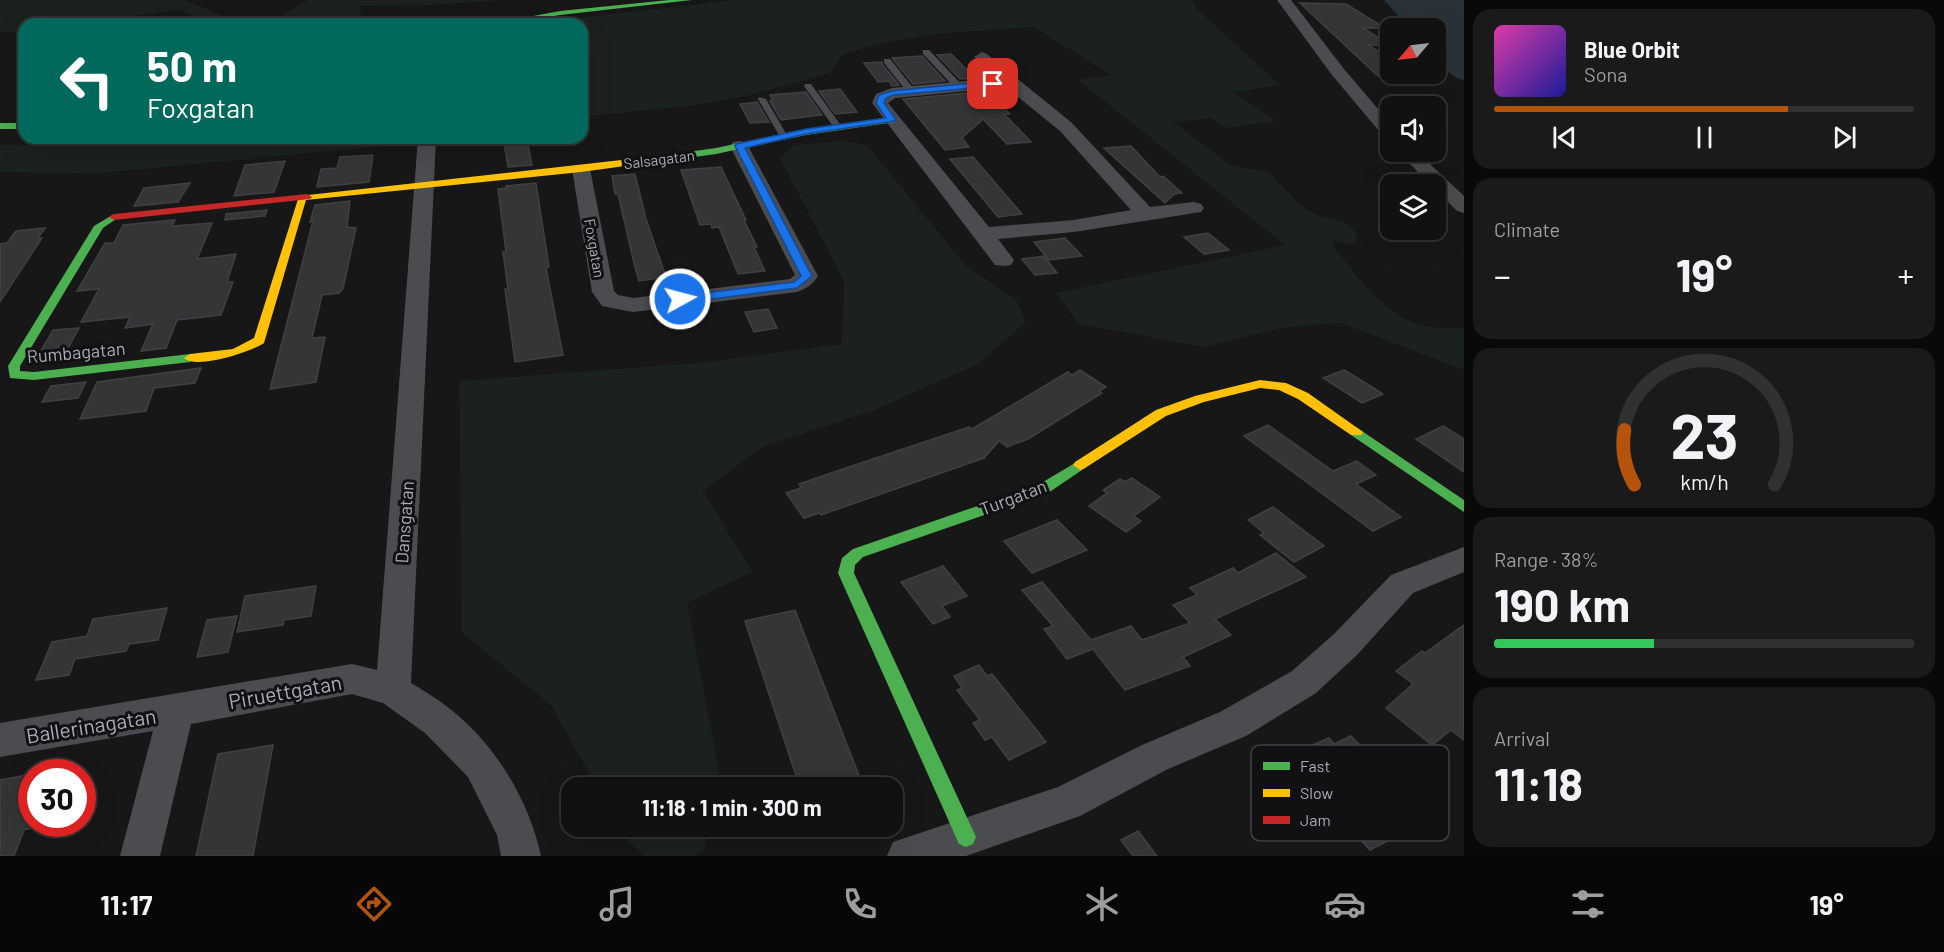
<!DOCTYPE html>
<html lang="en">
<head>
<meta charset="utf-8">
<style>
	:root { --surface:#111; --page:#1a1a1a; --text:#f1f3f6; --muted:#9c9d9f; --line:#303131; --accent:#b45309 }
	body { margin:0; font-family:Barlow,sans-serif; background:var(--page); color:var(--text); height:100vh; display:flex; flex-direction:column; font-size:22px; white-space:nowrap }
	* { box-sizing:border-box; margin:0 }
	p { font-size:20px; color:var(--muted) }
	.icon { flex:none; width:33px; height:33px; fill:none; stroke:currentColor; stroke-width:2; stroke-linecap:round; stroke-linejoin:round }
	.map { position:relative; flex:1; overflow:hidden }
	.sheet { display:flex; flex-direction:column; gap:9px; padding:9px; background:#090909; width:480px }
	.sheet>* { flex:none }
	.guide { position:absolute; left:18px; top:18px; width:570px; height:126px; border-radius:18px; box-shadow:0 6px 24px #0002,0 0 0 2px var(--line); background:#00695c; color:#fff; overflow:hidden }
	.needle { width:39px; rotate:242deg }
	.controls { position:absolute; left:1380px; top:18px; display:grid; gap:12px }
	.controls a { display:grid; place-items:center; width:66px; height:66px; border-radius:12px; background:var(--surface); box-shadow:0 6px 24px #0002,0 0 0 2px var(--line); font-size:30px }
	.speed { position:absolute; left:18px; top:759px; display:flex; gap:12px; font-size:30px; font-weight:700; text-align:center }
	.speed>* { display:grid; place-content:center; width:78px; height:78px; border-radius:50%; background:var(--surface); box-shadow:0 6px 24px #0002,0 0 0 2px var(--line); line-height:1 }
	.speed .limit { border:9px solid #d22; background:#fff; color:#111 }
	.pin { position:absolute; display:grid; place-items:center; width:51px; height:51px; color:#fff; margin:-26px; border-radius:12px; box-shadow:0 3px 9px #0006 }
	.me { position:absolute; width:66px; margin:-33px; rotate:83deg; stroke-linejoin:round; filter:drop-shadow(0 0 4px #0008) }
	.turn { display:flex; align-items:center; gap:21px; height:126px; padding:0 30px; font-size:27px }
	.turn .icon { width:78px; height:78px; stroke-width:2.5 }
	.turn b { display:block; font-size:42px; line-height:51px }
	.big { font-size:45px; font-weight:700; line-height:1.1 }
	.sheet .widget { flex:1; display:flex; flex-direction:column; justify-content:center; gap:9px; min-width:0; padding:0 21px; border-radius:18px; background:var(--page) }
	.sheet .dial { align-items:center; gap:0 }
	.dial svg { height:156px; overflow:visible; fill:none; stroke:var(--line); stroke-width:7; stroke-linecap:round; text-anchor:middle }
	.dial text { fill:var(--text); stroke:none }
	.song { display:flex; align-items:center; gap:18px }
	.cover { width:72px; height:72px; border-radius:9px; background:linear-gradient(135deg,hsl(320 70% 55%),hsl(240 70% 35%)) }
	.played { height:6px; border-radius:3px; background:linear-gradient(90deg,var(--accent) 70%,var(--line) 70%) }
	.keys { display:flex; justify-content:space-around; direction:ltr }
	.heat { display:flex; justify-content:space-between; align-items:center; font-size:33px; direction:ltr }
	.charge { height:9px; border-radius:4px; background:linear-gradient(90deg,#34c759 38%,var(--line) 0) }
	.trip { position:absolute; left:561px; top:777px; width:342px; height:60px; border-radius:18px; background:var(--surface); box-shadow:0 6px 24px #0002,0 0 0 2px var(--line); font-weight:700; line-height:60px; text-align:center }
	.dock { display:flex; height:96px; justify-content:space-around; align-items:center; background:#070707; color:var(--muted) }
	.dock .icon { width:42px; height:42px }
	.dock .current { color:var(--accent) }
	.dock b { font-size:27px; color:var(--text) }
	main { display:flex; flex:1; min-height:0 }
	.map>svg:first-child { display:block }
	.green { fill:#1b211c }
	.water { fill:#2a3239 }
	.building { fill:#343537; stroke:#3f4043; stroke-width:1.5 }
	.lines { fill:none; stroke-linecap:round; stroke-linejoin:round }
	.lane { fill:#4b4c50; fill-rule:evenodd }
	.street { fill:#4b4c50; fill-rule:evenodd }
	.fast { fill:#4caf50; fill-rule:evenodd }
	.slow { fill:#ffc107; fill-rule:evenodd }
	.jam { fill:#c62828; fill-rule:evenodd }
	.route { fill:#1a73e8; stroke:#114b97; stroke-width:1.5 }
	.labels { text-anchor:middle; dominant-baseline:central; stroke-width:6; stroke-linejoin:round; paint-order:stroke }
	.far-street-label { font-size:15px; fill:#a8adb8; stroke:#111113 }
	.street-label { font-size:18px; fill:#a8adb8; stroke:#111113 }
	.near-street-label { font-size:21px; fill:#a8adb8; stroke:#111113 }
	.key { fill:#111113; stroke:#3e4045; stroke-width:1.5 }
	.key-label { font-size:16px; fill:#a8adb8 }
</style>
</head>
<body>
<main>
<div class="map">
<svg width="1464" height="856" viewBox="0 0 1464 856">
	<rect width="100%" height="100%" fill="#171717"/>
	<!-- green -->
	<g class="green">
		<path d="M 0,0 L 184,0 L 243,24 L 210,24 L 180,10 L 70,24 L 24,24 L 24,30 L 0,33 Z"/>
		<path d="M 308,0 L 502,0 L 436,5 L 359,6 L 364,24 L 268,24 Z"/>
		<path d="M 735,0 L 1192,0 L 1198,10 L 1280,85 L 1233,92 L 1277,121 L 1225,128 L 1211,118 L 1173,122 L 1230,165 L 1268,172 L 1302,207 L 1317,215 L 1343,222 L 1353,229 L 1358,236 L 1354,243 L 1347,244 L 1333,240 L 1333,246 C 1357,275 1383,315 1422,325 C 1436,329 1450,328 1464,328 L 1464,370 L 1341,323 L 1286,327 L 1204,347 L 1079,324 L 1056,293 L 1285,245 L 1078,80 L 1111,75 L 1034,27 L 933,34 L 886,42 L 842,55 L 831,73 L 746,96 L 695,105 L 582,117 L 582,24 L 525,24 Z"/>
		<path d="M 242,138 L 397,138 L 395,145 L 89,174 L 0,172 L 0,145 L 122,143 Z"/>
		<path d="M 845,141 L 867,145 L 965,265 L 1017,301 L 1026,322 L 978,364 L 872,411 L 764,446 L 703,491 L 752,572 L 687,603 L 720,776 L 718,787 L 597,787 L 551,705 L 462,633 L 459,381 L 698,363 L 842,344 L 844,281 L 780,158 L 794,145 Z"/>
		<path d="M 619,827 L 709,827 L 704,851 L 694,856 L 644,856 L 625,837 Z"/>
	</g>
	<!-- water -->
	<path class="water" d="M 1384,0 L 1464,0 L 1464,80 L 1457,78 L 1436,64 L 1436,28 L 1405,28 L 1402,20 Z"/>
	<!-- building -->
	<g class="building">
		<path d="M 1300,3 L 1346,4 L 1385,28 L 1363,28 L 1390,45 L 1368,45 L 1390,59 L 1390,74 L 1415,74 L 1421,77 L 1379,77 Z"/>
		<path d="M 951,54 L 968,71 L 974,78 L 960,79 L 937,55 Z"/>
		<path d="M 922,56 L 945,81 L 913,84 L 892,58 Z"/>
		<path d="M 882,62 L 882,64 L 899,85 L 892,86 L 889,81 L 878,82 L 864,63 Z"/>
		<path d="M 840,89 L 857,112 L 835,114 L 819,91 Z"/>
		<path d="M 987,91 L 1010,114 L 1004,114 L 1031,142 L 1007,144 L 983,119 L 962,138 L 969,147 L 945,150 L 903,99 Z"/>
		<path d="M 806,92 L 822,115 L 781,120 L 770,101 L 773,101 L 770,95 Z"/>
		<path d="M 757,102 L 769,122 L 750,123 L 740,104 Z"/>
		<path d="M 527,140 L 532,165 L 508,167 L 504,142 Z"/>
		<path d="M 1131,146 L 1160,177 L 1163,176 L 1182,193 L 1174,194 L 1165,203 L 1104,148 Z"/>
		<path d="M 373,155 L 369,182 L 317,187 L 321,169 L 337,168 L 340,157 Z"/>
		<path d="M 973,157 L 1022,214 L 998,217 L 950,159 Z"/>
		<path d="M 285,161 L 274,192 L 234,196 L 245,165 Z"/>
		<path d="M 721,167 L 746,220 L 744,220 L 757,247 L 754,247 L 765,271 L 738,274 L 719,227 L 712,228 L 711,224 L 700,225 L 681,170 Z"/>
		<path d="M 635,174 L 646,219 L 666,277 L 639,281 L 634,263 L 618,194 L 615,194 L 612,176 Z"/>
		<path d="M 190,183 L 178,202 L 134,206 L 144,188 Z"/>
		<path d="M 536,183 L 549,267 L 546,268 L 563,355 L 515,362 L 505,289 L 508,289 L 503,252 L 506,252 L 498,189 L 507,188 L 506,186 Z"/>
		<path d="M 350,201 L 347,227 L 356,228 L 343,289 L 339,293 L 322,295 L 312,338 L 325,337 L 316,382 L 270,389 L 313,221 L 310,222 L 315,205 Z"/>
		<path d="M 267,210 L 265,216 L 225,220 L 226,214 Z"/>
		<path d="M 175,220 L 172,226 L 212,223 L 197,259 L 236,254 L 227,282 L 233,282 L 221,315 L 177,320 L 166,348 L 141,351 L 153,324 L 125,328 L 130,317 L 81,322 L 99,289 L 77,291 L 105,243 L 114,243 L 123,225 Z"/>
		<path d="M 45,228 L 38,238 L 42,238 L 0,302 L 0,244 L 7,243 L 16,231 Z"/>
		<path d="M 1208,233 L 1229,250 L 1204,254 L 1184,237 Z"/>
		<path d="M 1065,238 L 1082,256 L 1049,260 L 1034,242 Z"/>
		<path d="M 1044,256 L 1057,273 L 1035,275 L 1022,259 Z"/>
		<path d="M 768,309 L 777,328 L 754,332 L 745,312 Z"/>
		<path d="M 79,328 L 66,352 L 39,354 L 53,330 Z"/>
		<path d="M 201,368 L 195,383 L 154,388 L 146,411 L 80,419 L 97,382 Z"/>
		<path d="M 1080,370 L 1106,387 L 1099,391 L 1102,393 L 1028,439 L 1007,447 L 999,441 L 984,458 L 821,515 L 819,513 L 804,518 L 786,493 L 801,488 L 799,484 L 840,470 L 969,427 L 972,429 L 1068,372 L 1072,375 Z"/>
		<path d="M 1344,370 L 1372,387 L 1383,394 L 1362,403 L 1323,378 Z"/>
		<path d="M 86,382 L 78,398 L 42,402 L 51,386 Z"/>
		<path d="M 1268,425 L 1333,471 L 1357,461 L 1376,475 L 1356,484 L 1401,517 L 1373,531 L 1244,436 Z"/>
		<path d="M 1443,426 L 1464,439 L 1464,472 L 1416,439 Z"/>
		<path d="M 1132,478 L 1160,497 L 1134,516 L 1141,521 L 1126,532 L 1089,506 L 1107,493 L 1103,490 L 1120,479 L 1125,482 Z"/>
		<path d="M 1273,507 L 1324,546 L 1294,562 L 1260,535 L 1264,533 L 1248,520 Z"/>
		<path d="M 1057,520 L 1087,550 L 1032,573 L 1004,541 Z"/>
		<path d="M 1276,553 L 1306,577 L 1215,619 L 1231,635 L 1183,657 L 1190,666 L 1125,690 L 1093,649 L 1067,659 L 1044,629 L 1053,626 L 1022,590 L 1042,582 L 1091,640 L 1131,626 L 1142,640 L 1190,623 L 1173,605 L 1197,595 L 1190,588 L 1233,568 L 1238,573 Z"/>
		<path d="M 943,566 L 967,596 L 942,606 L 950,617 L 933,624 L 901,582 Z"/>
		<path d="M 316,586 L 311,616 L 284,620 L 283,625 L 237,632 L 245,596 Z"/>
		<path d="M 167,608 L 158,640 L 129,644 L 126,651 L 75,659 L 69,675 L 36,680 L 52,642 L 87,636 L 93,619 Z"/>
		<path d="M 795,610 L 844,737 L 864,788 L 800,788 L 745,621 Z"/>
		<path d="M 237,616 L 228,652 L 197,657 L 207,620 Z"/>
		<path d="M 1464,625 L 1464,740 L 1451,730 L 1432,745 L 1386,708 L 1413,684 L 1396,671 L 1422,651 L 1425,653 Z"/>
		<path d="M 979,665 L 987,676 L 992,674 L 1046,742 L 1009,760 L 992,737 L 985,740 L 973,723 L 980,720 L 957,690 L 962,688 L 954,676 Z"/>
		<path d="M 1351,736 L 1376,762 L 1374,763 L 1382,772 L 1355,785 L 1398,831 L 1390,835 L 1393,838 L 1370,850 L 1330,806 L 1334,804 L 1294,760 L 1310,753 L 1306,748 L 1329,738 L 1334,744 Z"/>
		<path d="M 273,745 L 253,856 L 196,856 L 218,754 Z"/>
		<path d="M 32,774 L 32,828 L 24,830 L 14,856 L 0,856 L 0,780 Z"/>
		<path d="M 1138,831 L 1157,856 L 1133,856 L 1121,840 Z"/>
	</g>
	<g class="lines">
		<!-- lane -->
		<g class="lane">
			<path d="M 923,50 L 929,50 L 962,85 L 962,89 L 956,89 L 923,54 Z"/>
			<path d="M 884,59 L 890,59 L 914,89 L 914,93 L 908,93 L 884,63 Z"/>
			<path d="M 805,84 L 811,84 L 842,127 L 841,129 L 835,129 L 804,86 Z"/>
			<path d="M 759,97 L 766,99 L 788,137 L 787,139 L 780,137 L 758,99 Z"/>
		</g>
		<!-- street -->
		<g class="street">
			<path d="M 1277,0 L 1291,0 L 1344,69 L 1390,123 L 1390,138 L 1384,137 L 1332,75 Z"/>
			<path d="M 982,52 L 987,54 L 1072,123 L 1150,207 L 1194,202 L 1201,204 L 1204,208 L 1201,212 L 1074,232 L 998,239 L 1014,260 L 1011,265 L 1003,266 L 995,265 L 872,103 L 876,94 L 892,88 L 997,78 L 974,57 ZM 1006,87 L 1060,131 L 1131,210 L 1074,220 L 989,227 L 888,103 L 895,98 Z"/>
			<path d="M 418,138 L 436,138 L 411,683 C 424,691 438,699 450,709 C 495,744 529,800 541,856 L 501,856 L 497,835 L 468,777 L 425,733 L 383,703 L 352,694 L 191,724 L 160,856 L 120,856 L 153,731 L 0,757 L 0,723 L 352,664 L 377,670 Z"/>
			<path d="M 739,141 L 745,142 L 748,146 L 818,276 C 813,284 806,289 797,292 L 633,312 L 602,306 L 592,292 L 572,169 L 574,165 L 588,165 L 590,169 L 614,291 L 618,295 L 633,298 L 790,279 L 795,275 L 730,146 L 733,142 Z"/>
			<path d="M 1398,152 L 1417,152 L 1464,196 L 1464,213 L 1457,211 L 1436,190 L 1436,184 L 1430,184 Z"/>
			<path d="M 1464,547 L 1464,572 L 1413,593 L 1358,654 L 1316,693 L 1246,736 L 1168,769 L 1080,816 L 966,856 L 887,856 L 893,842 L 1058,787 L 1142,745 L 1220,712 L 1292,671 L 1334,634 L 1391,575 Z"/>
		</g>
		<!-- fast -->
		<g class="fast">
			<path d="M 669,0 L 692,0 L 560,15 L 507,24 L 490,24 L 560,11 Z"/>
			<path d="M 892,117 L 896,120 L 895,122 L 806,135 L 716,154 L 666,161 L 661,158 L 666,155 L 716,148 L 806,129 Z"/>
			<rect x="0" y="123" width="24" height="6"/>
			<path d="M 114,214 L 119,217 L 103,228 L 20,366 L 20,371 L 34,372 L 190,354 L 196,358 L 190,362 L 34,380 L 10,378 L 8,366 L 94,226 Z"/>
			<path d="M 1356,427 L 1464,500 L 1464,512 L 1351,435 L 1349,432 L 1351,429 Z"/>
			<path d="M 1080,460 L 1087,465 L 1085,468 L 1048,493 L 863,557 L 855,565 L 854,573 L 976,837 L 973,844 L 966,847 L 959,844 L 838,573 L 842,558 L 853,549 L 1038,485 Z"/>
		</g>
		<!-- slow -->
		<g class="slow">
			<path d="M 666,155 L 671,158 L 669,160 L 581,172 L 306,200 L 264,343 C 251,352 197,370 184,358 L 190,354 L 233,349 L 254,338 L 299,196 Z"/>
			<path d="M 1260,380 L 1286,383 L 1308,393 L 1363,432 L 1361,435 L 1351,435 L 1298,399 L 1279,390 L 1260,388 L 1204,402 L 1166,416 L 1085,468 L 1080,470 L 1073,465 L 1075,462 L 1156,410 L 1195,396 Z"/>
		</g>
		<!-- jam -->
		<path class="jam" d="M 307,194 L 312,197 L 310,199 L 114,220 L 109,217 L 114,214 Z"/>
	</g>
	<!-- route -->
	<path class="route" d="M 993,81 L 996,82 L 996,86 L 893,95 L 886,98 L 884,103 L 896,120 L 895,121 L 806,134 L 745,148 L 812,276 L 797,288 L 680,303 L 674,299 L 680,296 L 794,282 L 801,276 L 735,146 L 736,144 L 806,129 L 886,118 L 876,103 L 879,95 L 892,91 Z"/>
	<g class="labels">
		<!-- far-street labels -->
		<g class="far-street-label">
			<text transform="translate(659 159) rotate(-7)">Salsagatan</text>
			<text transform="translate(595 248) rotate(80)">Foxgatan</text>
		</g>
		<!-- street labels -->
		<g class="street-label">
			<text transform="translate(76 352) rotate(-5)">Rumbagatan</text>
			<text transform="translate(1013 497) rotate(-21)">Turgatan</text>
			<text transform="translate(404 522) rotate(-86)">Dansgatan</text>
		</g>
		<!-- near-street labels -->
		<g class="near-street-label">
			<text transform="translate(285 691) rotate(-10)">Piruettgatan</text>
			<text transform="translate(91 725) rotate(-9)">Ballerinagatan</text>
		</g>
	</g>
	<!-- legend -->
	<rect x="1251" y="745" width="198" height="96" rx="9" class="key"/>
	<rect x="1263" y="762" width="27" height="8" fill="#4caf50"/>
	<rect x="1263" y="789" width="27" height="8" fill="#ffc107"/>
	<rect x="1263" y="816" width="27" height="8" fill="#c62828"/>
	<g class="key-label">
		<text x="1300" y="772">Fast</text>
		<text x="1300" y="799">Slow</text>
		<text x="1300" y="826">Jam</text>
	</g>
</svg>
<div class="controls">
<a><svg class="needle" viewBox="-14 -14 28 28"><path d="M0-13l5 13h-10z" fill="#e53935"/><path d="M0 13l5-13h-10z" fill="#9c9d9f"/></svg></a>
<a><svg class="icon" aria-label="sound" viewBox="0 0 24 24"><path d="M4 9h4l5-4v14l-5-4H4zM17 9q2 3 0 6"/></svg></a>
<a><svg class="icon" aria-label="layers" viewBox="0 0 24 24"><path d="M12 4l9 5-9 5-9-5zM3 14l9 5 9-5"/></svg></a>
</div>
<div class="speed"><div class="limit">30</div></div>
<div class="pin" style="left:993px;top:84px;background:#d93025"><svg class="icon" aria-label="arrive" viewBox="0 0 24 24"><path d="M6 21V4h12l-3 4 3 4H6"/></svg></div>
<svg class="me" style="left:680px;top:299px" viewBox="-20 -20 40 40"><circle r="17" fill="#1a73e8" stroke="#fff" stroke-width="3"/><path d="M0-11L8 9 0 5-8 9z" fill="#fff"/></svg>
<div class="trip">11:18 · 1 min · 300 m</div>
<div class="guide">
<div class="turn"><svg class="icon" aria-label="left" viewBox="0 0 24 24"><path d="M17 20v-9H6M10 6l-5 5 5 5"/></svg><div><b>50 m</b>Foxgatan</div></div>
</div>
</div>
<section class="sheet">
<div class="widget">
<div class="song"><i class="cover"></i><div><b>Blue Orbit</b><p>Sona</p></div></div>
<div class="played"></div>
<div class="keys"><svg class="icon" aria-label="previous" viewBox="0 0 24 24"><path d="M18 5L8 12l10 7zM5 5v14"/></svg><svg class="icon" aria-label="pause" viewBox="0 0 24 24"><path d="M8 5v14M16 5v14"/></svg><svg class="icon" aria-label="next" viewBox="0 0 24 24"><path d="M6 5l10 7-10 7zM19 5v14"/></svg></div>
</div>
<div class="widget"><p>Climate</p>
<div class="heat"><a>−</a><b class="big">19°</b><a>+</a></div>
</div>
<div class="widget dial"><svg viewBox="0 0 100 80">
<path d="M14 69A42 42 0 1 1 86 69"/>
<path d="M14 69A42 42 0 0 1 9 41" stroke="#b45309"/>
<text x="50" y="56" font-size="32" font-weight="700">23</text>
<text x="50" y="72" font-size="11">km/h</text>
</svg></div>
<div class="widget"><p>Range · 38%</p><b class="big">190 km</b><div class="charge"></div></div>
<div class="widget"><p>Arrival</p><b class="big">11:18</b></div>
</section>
</main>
<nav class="dock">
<b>11:17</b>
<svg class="icon current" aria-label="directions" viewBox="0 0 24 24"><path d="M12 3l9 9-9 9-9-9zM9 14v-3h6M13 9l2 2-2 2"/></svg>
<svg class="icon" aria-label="music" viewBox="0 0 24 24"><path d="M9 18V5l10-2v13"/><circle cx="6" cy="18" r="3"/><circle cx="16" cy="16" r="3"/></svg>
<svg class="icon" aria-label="phone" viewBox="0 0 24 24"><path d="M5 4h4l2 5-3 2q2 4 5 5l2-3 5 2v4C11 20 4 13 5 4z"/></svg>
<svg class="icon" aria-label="climate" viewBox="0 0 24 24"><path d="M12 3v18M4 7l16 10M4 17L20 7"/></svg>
<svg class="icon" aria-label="car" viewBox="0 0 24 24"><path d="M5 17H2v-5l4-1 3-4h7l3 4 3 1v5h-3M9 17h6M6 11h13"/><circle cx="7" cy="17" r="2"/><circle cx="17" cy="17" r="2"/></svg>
<svg class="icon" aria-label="filters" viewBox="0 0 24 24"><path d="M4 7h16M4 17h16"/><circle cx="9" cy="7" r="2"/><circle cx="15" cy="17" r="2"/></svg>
<b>19°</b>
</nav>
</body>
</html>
